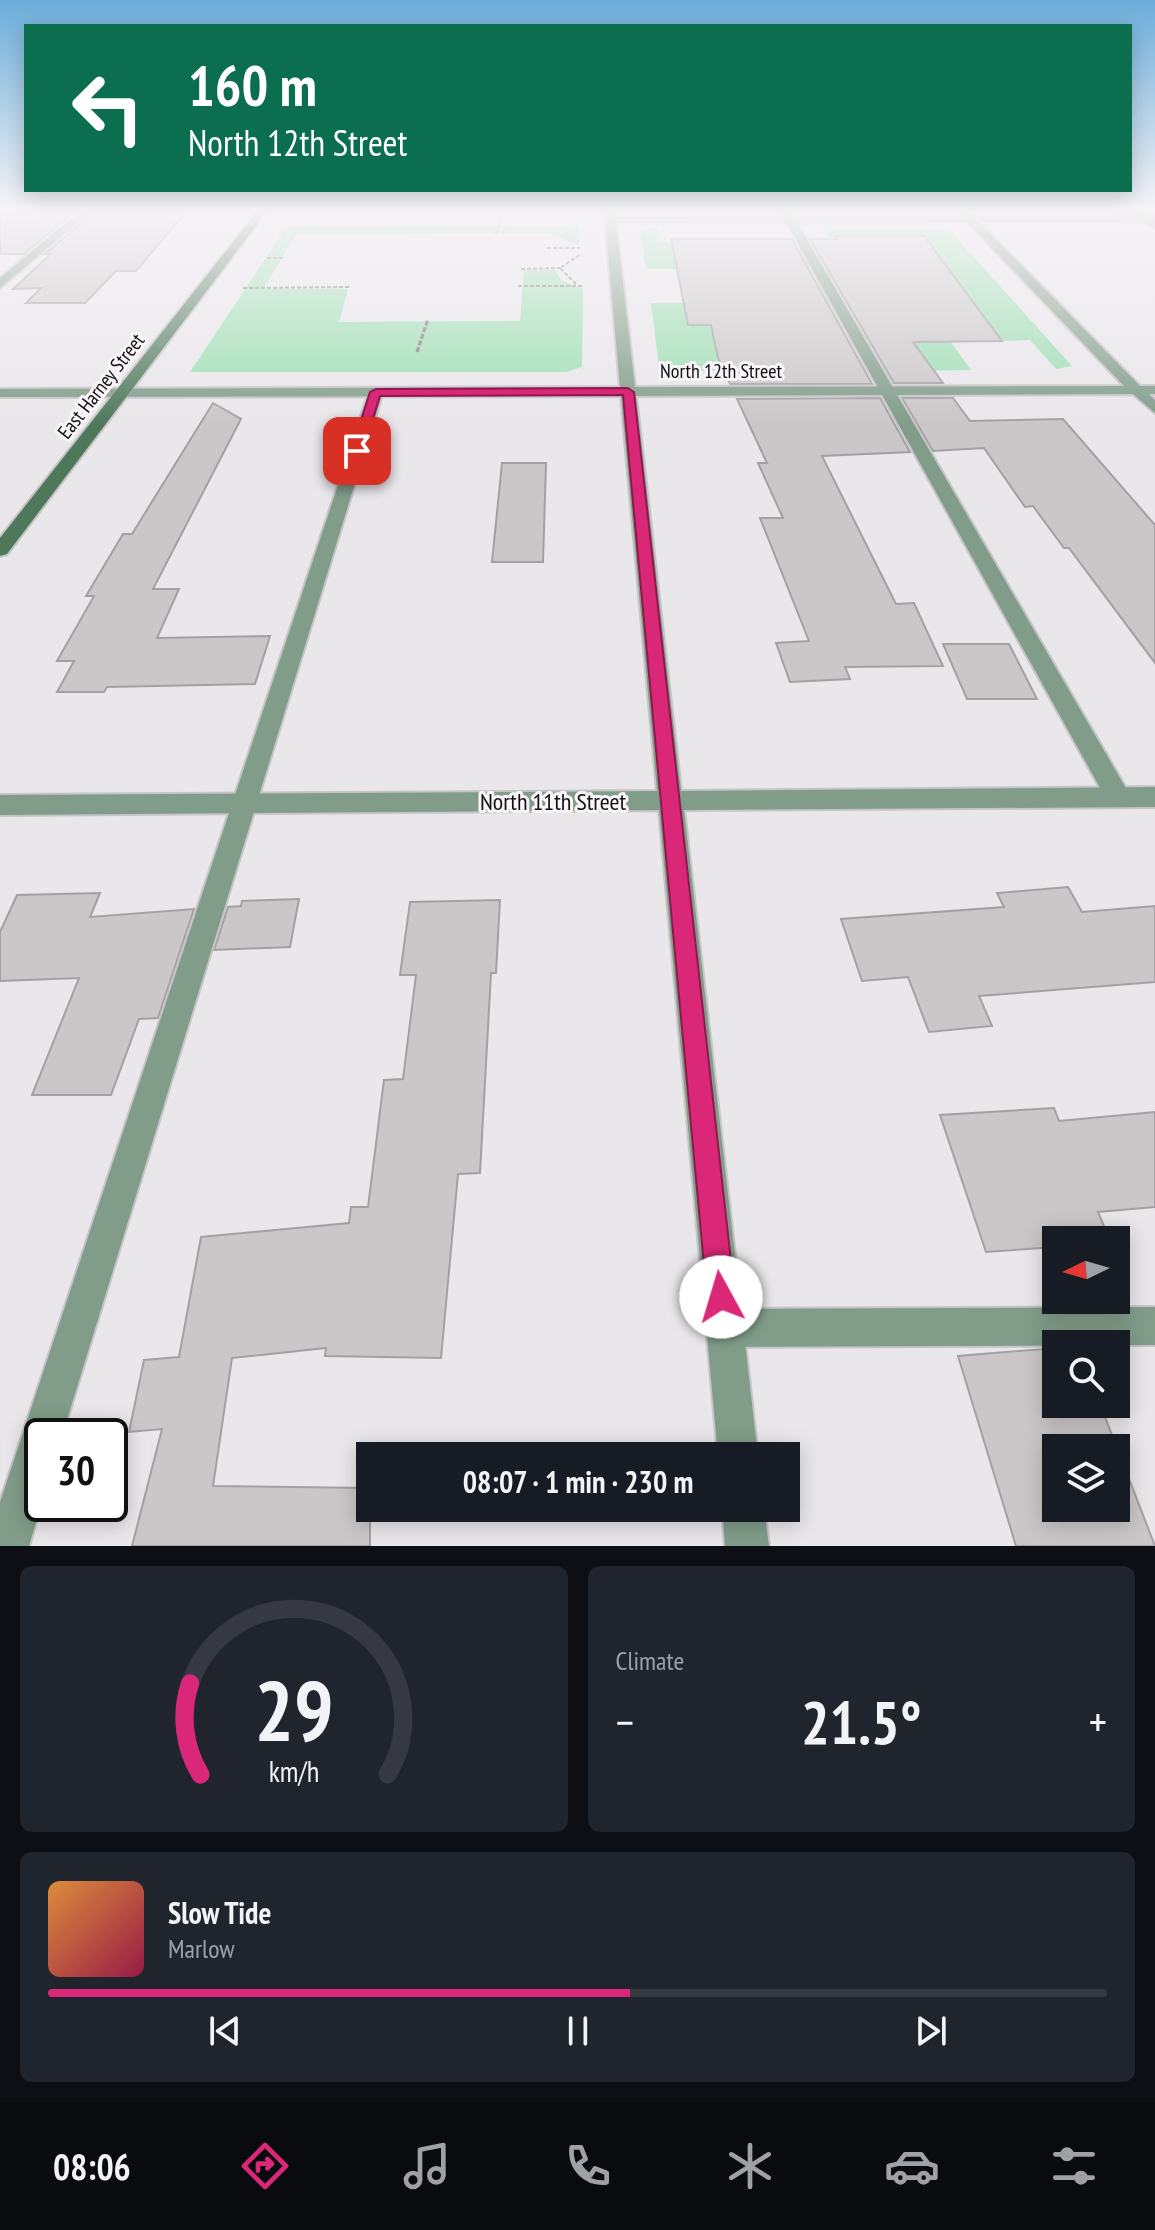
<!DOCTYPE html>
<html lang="en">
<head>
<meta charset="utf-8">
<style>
	:root { --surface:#171b24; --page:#20242c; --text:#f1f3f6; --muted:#9ea1a6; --line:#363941; --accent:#db2777 }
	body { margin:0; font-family:"PT Sans Narrow",sans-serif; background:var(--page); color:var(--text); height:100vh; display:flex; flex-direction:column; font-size:30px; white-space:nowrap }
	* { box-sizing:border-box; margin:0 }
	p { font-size:26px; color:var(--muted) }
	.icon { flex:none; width:44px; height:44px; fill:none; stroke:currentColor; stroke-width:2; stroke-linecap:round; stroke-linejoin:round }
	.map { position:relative; height:1546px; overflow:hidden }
	.drawer { display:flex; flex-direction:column; gap:20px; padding:20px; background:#0d0f14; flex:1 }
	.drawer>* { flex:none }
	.hud { position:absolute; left:24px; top:24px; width:1108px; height:168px; border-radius:0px; box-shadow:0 4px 20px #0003; background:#0b6e4f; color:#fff; overflow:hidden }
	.needle { width:52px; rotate:265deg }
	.controls { position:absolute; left:1042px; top:1226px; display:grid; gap:16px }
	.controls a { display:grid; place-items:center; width:88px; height:88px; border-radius:0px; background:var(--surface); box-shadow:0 4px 20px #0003; font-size:40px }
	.speed { position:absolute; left:24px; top:1418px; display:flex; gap:16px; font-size:40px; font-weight:700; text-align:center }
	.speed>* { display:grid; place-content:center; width:104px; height:104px; border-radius:50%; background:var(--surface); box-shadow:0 4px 20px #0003; line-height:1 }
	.speed .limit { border:4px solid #111; border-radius:12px; background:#fff; color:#111 }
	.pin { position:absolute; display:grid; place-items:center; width:68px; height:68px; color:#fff; margin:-34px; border-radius:16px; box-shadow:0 4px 12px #0006 }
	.me { position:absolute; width:88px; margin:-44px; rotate:354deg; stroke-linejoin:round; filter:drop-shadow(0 0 6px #0008) }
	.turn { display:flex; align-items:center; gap:28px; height:168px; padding:0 32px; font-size:36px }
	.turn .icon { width:104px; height:104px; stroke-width:2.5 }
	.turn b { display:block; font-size:56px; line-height:68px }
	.big { font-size:60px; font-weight:600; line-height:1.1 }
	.drawer .tile { flex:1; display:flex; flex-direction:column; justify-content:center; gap:12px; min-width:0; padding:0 28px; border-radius:12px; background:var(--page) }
	.drawer .dial { align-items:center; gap:0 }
	.dial svg { height:208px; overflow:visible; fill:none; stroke:var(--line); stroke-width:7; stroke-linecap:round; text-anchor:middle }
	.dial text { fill:var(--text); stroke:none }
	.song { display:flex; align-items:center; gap:24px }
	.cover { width:96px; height:96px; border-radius:12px; background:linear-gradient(135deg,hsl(30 70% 55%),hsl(340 70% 35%)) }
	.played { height:8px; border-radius:4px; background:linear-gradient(90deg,var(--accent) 55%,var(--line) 55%) }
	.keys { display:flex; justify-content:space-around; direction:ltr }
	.heat { display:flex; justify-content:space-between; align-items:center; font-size:44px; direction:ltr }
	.drawer .tiles { flex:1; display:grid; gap:20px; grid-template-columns:1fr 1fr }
	.tile:last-child { grid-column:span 2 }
	.trip { position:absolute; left:356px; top:1442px; width:444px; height:80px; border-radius:0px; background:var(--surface); box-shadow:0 4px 20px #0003; font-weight:600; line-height:80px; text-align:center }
	.tabs { display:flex; height:128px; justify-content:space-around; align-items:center; background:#090b0e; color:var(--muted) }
	.tabs .icon { width:56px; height:56px }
	.tabs .current { color:var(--accent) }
	.tabs b { font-size:36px; color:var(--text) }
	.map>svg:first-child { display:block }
	.green { fill:#9cdfb2 }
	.building { fill:#cbc7c9; stroke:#a4a0a2; stroke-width:2; fill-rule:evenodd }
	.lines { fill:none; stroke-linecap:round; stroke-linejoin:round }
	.lane-casing { stroke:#c7c4c8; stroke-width:4 }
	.street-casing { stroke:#c7c4c8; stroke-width:4 }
	.secondary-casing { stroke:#c7c4c8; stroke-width:4 }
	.path-far1 { stroke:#7a787b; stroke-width:2; stroke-dasharray:4 2; stroke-linecap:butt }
	.path { stroke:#7a787b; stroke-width:3; stroke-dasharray:5 2; stroke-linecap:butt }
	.lane { fill:#819d89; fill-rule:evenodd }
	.street { fill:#819d89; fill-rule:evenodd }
	.secondary { fill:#4f785b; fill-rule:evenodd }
	.route { fill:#db2777; stroke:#8e194d; stroke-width:2 }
	.labels { text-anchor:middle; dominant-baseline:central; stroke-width:6; stroke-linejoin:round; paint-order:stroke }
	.far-street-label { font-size:20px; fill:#100f11; stroke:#f8f4f8 }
	.street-label { font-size:24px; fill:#100f11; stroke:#f8f4f8 }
</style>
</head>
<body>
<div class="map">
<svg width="1155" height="1546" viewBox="0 0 1155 1546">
	<rect width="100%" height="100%" fill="#eae7eb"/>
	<!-- green -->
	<g class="green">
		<path d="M 287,226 L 579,227 L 579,246 L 550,233 L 296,235 L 263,289 L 348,289 L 339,322 L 520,321 L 524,270 L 555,270 L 561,280 L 583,289 L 582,367 L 566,372 L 190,372 Z"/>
		<path d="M 648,229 L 658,229 L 660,242 L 670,242 L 673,253 L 683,253 L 685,269 L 646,269 L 640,232 Z"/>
		<path d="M 940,229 L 952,233 L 1072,366 L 1056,369 L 1030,340 L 950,341 L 971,370 L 889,371 L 817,253 L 840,253 L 825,230 Z"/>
		<path d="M 651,303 L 795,303 L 826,372 L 683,371 L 659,366 Z"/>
	</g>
	<!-- building -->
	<g class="building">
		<path d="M 120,209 L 188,210 L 136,271 L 116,271 L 85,303 L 26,303 L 41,288 L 13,289 L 51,254 L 45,254 L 96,211 Z"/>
		<path d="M 75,211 L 24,254 L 0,254 L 0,212 Z"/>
		<path d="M 835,236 L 924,236 L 1002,341 L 913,342 L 943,383 L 894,383 L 810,239 L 837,239 Z"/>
		<path d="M 671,239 L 792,239 L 872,384 L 730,384 L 718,358 L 711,325 L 688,325 Z"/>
		<path d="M 880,398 L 910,452 L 822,456 L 896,604 L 914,603 L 943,666 L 845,667 L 850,679 L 790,682 L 776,643 L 809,641 L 760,518 L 783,518 L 758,463 L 767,463 L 737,399 Z"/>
		<path d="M 902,398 L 953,398 L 970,421 L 1063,419 L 1155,525 L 1155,663 L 1069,548 L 1064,548 L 1033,506 L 1025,507 L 984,448 L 933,451 Z"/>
		<path d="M 213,403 L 241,419 L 153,589 L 179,589 L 157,638 L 270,636 L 255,684 L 107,687 L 104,692 L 57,692 L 74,661 L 57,661 L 94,596 L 86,596 L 123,534 L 132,534 Z"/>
		<path d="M 502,463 L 546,463 L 543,562 L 492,562 Z"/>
		<path d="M 943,644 L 1009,644 L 1037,699 L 967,699 Z"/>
		<path d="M 1068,887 L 1082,912 L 1155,906 L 1155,982 L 979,996 L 992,1026 L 929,1032 L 908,977 L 862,981 L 841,919 L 1004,907 L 997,893 Z"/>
		<path d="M 100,893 L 90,917 L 194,909 L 158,1018 L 139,1019 L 111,1095 L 32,1095 L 79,978 L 0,981 L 0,932 L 17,895 Z"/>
		<path d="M 299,899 L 290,947 L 214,950 L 228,907 L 241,906 L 242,901 Z"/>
		<path d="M 500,900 L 496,973 L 491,973 L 480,1173 L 458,1174 L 441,1358 L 325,1356 L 326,1348 L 232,1358 L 213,1486 L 370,1488 L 370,1546 L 132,1546 L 162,1429 L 129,1432 L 144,1360 L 179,1357 L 201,1237 L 349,1223 L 351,1207 L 368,1207 L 384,1080 L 403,1079 L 416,975 L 400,975 L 410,902 Z"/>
		<path d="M 1054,1108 L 1059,1121 L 1155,1112 L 1155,1207 L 1098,1212 L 1110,1240 L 1056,1240 L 1056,1247 L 986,1252 L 940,1115 Z"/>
		<path d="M 1056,1348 L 1056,1404 L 1100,1404 L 1155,1546 L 1016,1546 L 958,1356 ZM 1056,1448 L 1116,1448 L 1116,1508 L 1056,1508 Z"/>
	</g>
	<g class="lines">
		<defs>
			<g id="lane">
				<path d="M 83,209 L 94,209 L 0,288 L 0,278 Z"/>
				<path d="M 779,209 L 789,209 L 1127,790 L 1130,797 L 1127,804 L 1109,804 Z"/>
				<path d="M 1126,209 L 1137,209 L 1155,221 L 1155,229 Z"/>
				<path d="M 376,388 L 383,392 L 62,1436 L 42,1436 L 42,1502 L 29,1546 L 0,1546 L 0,1502 L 369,392 Z"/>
				<path d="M 1155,1307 L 1155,1345 L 724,1347 L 711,1341 L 705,1328 L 711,1315 L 724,1309 Z"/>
			</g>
			<g id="street">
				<path d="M 604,209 L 614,209 L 615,217 L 962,216 L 959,213 L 964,210 L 973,216 L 1155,216 L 1155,222 L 979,222 L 1140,386 L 1155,386 L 1155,394 L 1149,394 L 1155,400 L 1155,413 L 1133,394 L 636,396 L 681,791 L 1155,787 L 1155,807 L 684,810 L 758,1456 L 718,1456 L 659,810 L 0,815 L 0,795 L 657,791 L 621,396 L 0,397 L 0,389 L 620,387 ZM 967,222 L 1124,386 L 635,387 L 616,223 Z"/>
				<path d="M 722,1508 L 764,1508 L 769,1546 L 725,1546 Z"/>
			</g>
			<path id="secondary" d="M 259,209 L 269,209 L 7,554 L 0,556 L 0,538 Z"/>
		</defs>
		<!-- lane casing -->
		<use href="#lane" class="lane-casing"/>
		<!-- street casing -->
		<use href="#street" class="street-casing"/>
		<!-- secondary casing -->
		<use href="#secondary" class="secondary-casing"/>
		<!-- path-far1 -->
		<g class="path-far1">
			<path d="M 496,234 L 501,217"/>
			<path d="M 547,248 L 580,248"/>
			<path d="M 267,258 L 285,258"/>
			<path d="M 521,269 L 560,268"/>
			<path d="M 576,284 L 560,268 L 581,254"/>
			<path d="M 518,286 L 584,286"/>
			<path d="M 243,288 L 350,287"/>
		</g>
		<!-- path -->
		<path class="path" d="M 417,352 L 428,319"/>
		<!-- lane -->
		<use href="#lane" class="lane"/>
		<!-- street -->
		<use href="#street" class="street"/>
		<!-- secondary -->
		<use href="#secondary" class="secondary"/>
	</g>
	<!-- sky -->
	<linearGradient id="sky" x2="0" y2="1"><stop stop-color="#6badda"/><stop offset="0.49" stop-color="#f6f4f6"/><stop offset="1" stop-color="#f6f4f6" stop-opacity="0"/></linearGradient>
	<rect width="1155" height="425" fill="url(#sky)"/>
	<!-- route -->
	<path class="route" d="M 628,388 L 634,392 L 735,1297 L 731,1307 L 721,1311 L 711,1307 L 707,1297 L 623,395 L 380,396 L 363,451 L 357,455 L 351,451 L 370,392 L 376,389 Z"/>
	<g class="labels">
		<!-- far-street labels -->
		<g class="far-street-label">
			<text x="721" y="371">North 12th Street</text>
			<text transform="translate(101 386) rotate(-52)">East Harney Street</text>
		</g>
		<!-- street labels -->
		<g class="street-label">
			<text x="553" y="801">North 11th Street</text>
		</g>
	</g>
</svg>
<div class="controls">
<a><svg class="needle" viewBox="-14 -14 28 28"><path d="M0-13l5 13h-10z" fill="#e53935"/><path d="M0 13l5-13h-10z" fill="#9ea1a6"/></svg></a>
<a><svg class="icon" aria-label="search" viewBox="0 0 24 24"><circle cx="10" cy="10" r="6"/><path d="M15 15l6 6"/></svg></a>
<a><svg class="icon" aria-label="layers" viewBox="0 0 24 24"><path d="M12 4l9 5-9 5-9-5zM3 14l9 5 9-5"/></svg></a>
</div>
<div class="speed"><div class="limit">30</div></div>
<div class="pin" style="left:357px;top:451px;background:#d93025"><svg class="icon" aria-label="arrive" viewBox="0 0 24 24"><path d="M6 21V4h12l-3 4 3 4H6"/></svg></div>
<svg class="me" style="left:721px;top:1297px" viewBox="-20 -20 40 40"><circle r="19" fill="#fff"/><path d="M0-13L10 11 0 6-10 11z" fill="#db2777"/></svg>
<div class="trip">08:07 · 1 min · 230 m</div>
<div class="hud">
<div class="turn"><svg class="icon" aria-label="left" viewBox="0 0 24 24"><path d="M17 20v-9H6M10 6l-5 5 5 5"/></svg><div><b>160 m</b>North 12th Street</div></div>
</div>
</div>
<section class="drawer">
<div class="tiles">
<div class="tile dial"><svg viewBox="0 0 100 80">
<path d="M14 69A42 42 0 1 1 86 69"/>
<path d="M14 69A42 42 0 0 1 10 34" stroke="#db2777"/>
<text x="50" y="56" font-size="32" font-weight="700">29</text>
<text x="50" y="72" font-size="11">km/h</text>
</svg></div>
<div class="tile"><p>Climate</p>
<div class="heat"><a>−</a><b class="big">21.5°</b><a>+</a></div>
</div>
<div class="tile">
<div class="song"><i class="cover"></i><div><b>Slow Tide</b><p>Marlow</p></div></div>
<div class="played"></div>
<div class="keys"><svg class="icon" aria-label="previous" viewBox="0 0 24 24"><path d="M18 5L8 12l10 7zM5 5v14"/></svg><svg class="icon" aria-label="pause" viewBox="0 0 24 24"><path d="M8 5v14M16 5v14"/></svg><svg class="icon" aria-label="next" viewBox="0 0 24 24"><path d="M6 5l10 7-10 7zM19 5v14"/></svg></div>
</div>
</div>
</section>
<nav class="tabs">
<b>08:06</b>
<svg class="icon current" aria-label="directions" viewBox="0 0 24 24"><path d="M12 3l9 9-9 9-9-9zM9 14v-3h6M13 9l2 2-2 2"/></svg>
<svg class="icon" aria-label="music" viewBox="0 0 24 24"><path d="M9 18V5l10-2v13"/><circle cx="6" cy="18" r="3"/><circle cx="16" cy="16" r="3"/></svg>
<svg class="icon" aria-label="phone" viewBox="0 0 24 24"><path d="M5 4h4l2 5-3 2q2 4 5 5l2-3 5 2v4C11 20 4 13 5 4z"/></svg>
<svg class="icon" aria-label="climate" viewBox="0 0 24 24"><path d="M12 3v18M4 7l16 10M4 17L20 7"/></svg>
<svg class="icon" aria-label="car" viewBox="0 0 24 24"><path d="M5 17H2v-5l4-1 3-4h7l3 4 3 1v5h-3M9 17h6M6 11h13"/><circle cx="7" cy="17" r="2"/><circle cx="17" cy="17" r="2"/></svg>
<svg class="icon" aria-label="filters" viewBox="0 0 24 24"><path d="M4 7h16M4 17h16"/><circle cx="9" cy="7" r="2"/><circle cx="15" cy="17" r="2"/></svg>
</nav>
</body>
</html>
